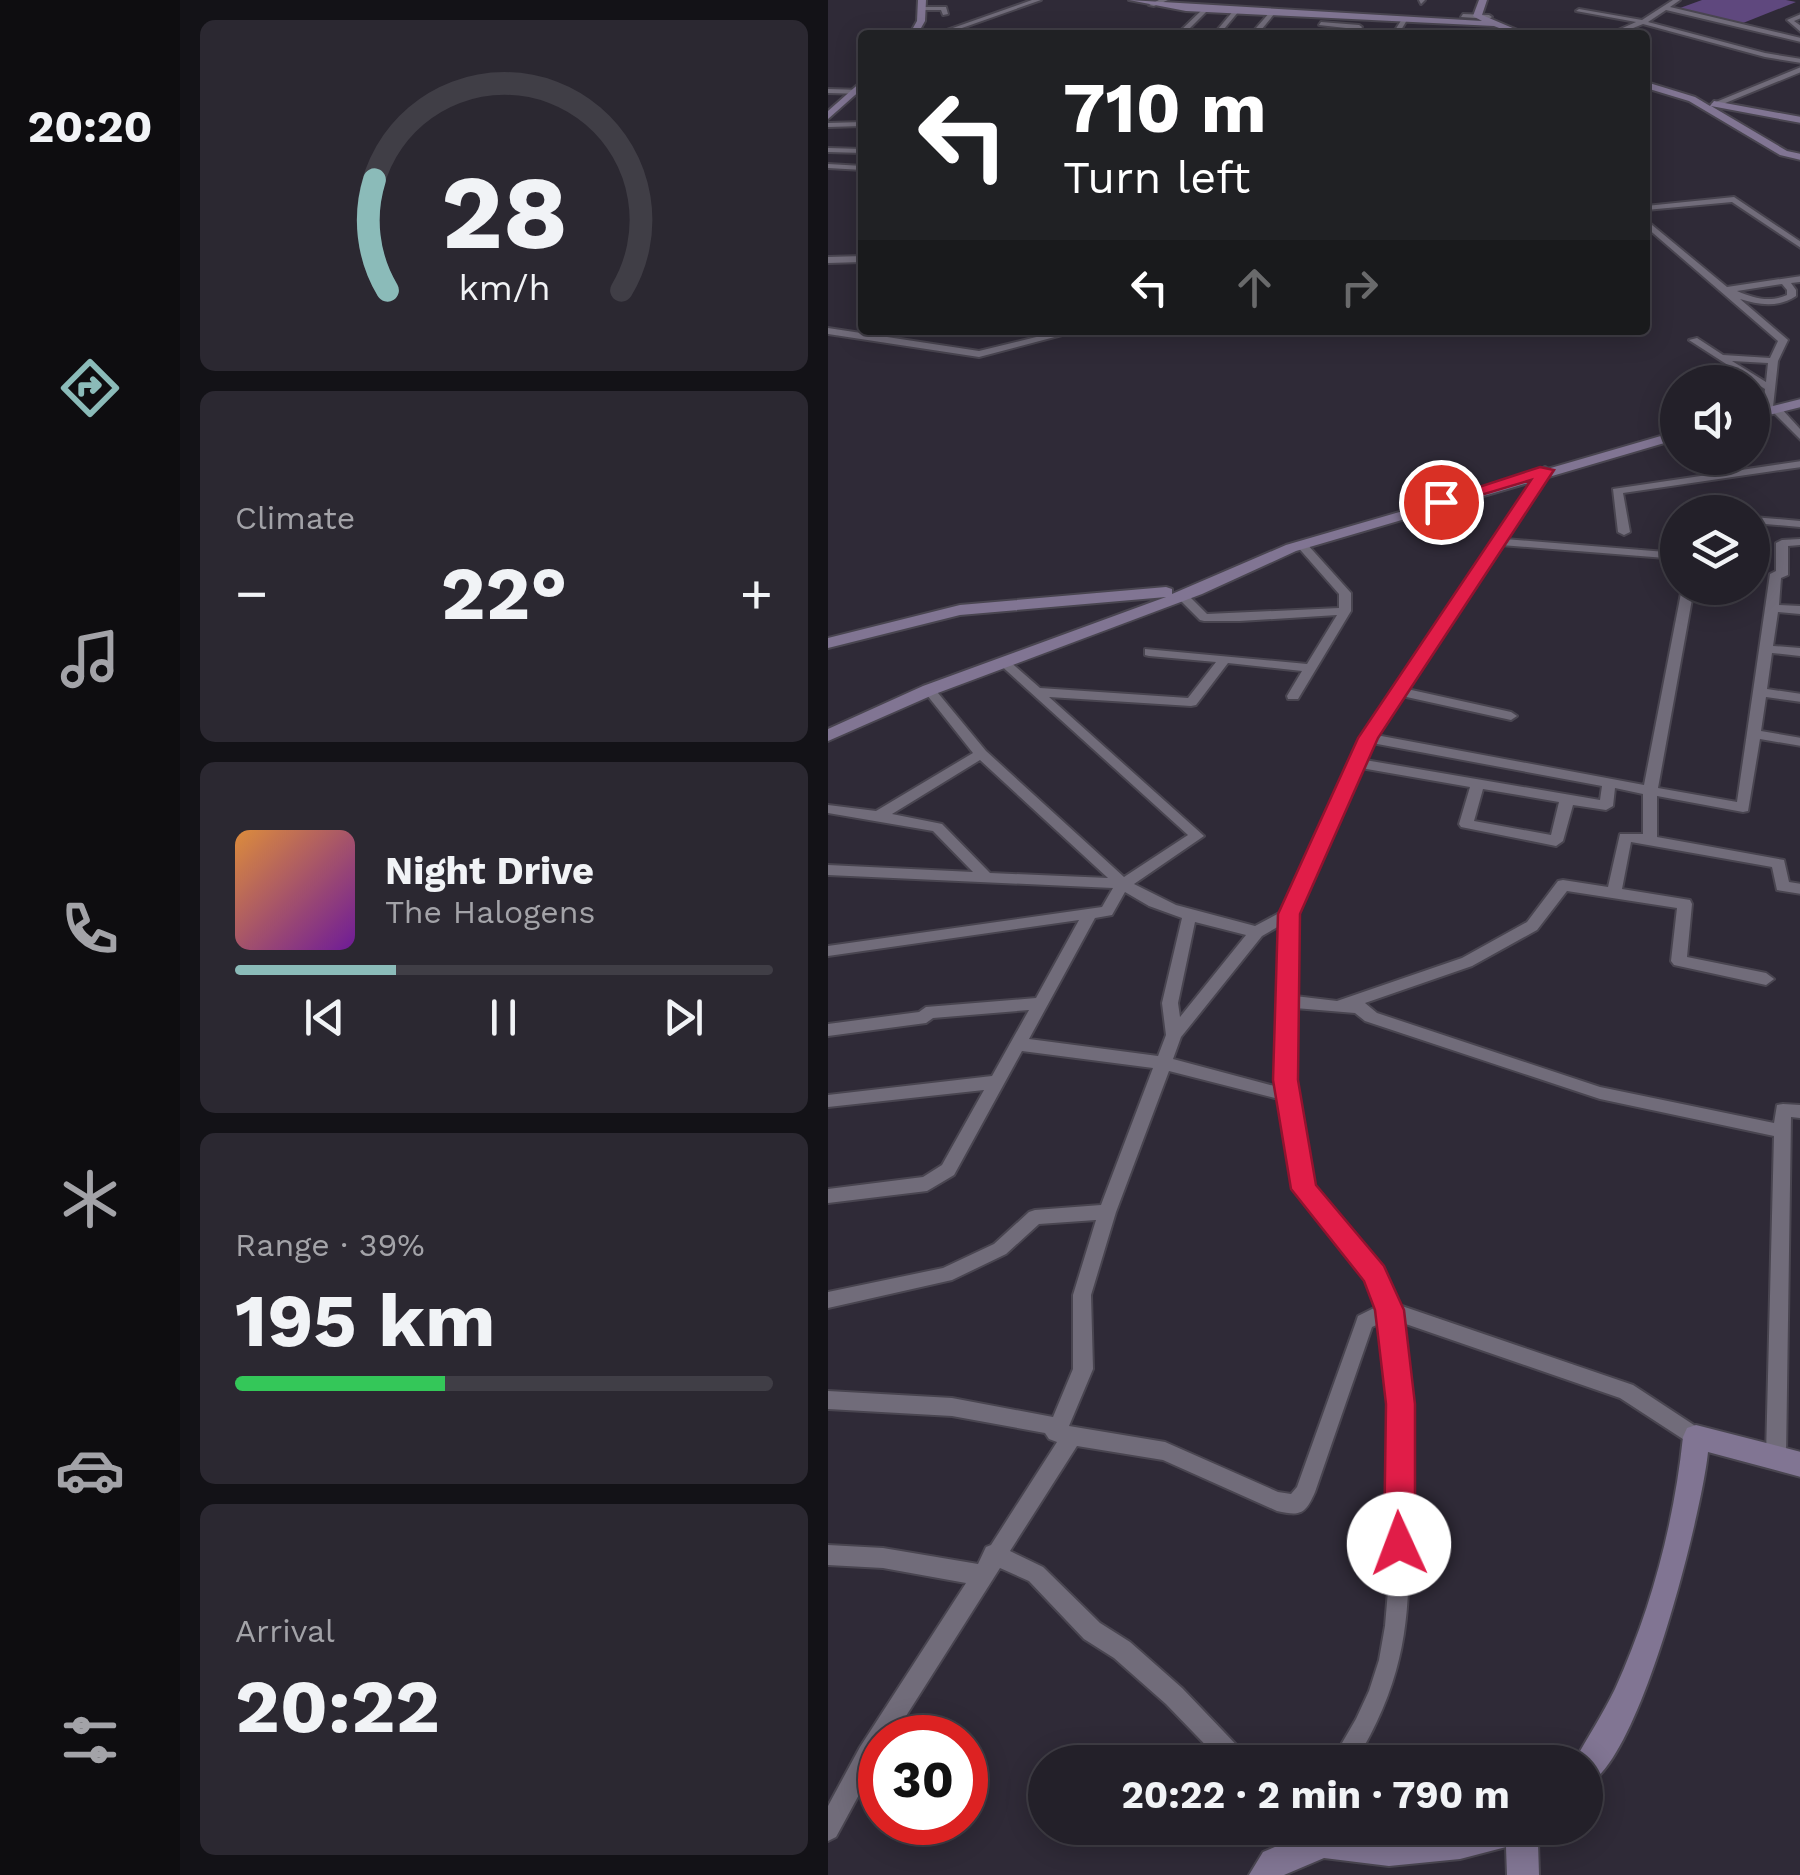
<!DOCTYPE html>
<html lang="en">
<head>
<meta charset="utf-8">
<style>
	:root { --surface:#232029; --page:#2b2831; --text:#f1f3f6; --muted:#a3a3a8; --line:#403e46; --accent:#8bbbb9 }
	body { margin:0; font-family:"Work Sans",sans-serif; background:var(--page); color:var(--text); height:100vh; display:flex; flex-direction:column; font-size:38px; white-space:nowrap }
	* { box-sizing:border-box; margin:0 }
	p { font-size:32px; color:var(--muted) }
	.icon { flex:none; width:55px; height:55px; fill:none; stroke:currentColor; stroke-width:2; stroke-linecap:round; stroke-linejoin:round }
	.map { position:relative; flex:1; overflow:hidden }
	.panel { display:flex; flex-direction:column; gap:20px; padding:20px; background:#131217; width:648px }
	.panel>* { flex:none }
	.top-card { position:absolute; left:30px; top:30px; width:792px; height:305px; border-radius:10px; box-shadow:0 5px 25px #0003,0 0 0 2px var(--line); background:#202124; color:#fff; overflow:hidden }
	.tools { position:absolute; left:832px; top:365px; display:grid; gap:20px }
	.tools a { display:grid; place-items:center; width:110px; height:110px; border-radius:50%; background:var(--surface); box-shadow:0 5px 25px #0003,0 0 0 2px var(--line); font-size:50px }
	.speed { position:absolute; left:30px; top:1715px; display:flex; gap:20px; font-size:50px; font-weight:700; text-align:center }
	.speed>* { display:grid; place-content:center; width:130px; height:130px; border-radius:50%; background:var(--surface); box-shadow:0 5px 25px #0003,0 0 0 2px var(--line); line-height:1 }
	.speed .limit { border:15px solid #d22; background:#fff; color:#111 }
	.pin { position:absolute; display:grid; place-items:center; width:85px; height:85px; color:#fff; margin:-42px; border:5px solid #fff; border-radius:50%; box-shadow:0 2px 10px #0007 }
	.me { position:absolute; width:110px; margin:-55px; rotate:358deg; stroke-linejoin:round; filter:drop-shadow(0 0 8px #0008) }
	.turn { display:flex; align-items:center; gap:35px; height:210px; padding:0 40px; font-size:45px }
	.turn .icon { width:130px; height:130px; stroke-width:2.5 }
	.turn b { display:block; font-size:70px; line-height:85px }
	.lanes { display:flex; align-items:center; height:95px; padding:0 40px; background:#0003; justify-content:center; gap:50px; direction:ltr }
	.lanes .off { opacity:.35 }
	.big { font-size:75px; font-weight:700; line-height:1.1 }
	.panel .widget { flex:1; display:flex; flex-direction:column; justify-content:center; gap:15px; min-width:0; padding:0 35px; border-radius:15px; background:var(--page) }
	.panel .dial { align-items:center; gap:0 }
	.dial svg { height:260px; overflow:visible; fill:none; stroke:var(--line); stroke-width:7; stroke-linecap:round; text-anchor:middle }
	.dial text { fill:var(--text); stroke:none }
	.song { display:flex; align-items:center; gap:30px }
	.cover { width:120px; height:120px; border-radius:15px; background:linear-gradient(135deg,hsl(30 70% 55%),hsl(280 70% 35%)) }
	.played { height:10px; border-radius:5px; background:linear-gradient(90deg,var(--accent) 30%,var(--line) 30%) }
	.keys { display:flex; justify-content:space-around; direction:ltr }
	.heat { display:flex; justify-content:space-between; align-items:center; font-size:55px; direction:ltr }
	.charge { height:15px; border-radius:8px; background:linear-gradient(90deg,#34c759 39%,var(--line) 0) }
	.trip { position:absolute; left:200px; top:1745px; width:575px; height:100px; border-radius:50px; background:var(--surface); box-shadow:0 5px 25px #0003,0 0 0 2px var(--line); font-weight:700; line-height:100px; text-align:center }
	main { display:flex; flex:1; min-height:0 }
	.dock { display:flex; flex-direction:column; width:180px; justify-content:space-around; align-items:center; background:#0e0d10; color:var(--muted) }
	.dock .icon { width:70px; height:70px }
	.dock .on { color:var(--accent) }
	.dock b { font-size:45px; color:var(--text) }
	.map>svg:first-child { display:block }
	.green { fill:#5f487e }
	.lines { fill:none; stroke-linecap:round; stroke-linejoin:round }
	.street-casing { stroke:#494550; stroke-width:4 }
	.secondary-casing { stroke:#494550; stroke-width:4 }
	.street { fill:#716c7a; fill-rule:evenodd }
	.secondary { fill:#817593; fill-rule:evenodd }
	.route { fill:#e11d48; stroke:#92132f; stroke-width:2.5 }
</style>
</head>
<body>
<main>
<nav class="dock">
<b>20:20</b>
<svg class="icon on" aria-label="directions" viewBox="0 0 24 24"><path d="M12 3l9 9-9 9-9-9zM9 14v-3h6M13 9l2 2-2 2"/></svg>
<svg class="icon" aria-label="music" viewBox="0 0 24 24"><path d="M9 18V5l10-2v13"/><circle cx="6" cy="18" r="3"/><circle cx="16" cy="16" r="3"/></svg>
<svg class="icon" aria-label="phone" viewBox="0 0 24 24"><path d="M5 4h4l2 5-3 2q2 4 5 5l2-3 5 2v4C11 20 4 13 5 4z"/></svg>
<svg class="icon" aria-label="climate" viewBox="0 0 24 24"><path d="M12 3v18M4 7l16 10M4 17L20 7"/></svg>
<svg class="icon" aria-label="car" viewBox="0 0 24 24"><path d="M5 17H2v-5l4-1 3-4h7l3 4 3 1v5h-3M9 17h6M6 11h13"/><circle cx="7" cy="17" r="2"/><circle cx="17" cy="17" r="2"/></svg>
<svg class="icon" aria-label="filters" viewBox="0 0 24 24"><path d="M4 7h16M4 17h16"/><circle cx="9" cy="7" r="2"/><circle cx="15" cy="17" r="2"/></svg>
</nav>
<section class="panel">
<div class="widget dial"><svg viewBox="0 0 100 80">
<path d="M14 69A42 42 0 1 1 86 69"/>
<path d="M14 69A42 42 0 0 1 10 35" stroke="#8bbbb9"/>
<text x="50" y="56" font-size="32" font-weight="700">28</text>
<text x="50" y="72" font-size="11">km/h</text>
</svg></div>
<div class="widget"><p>Climate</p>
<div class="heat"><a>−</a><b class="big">22°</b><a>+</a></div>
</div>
<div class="widget">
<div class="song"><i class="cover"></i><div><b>Night Drive</b><p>The Halogens</p></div></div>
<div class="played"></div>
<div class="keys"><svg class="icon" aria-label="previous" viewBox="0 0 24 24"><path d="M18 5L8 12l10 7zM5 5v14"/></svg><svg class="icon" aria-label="pause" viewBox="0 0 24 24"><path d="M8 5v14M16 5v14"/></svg><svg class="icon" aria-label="next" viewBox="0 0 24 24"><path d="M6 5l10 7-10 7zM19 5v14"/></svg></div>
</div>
<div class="widget"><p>Range · 39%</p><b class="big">195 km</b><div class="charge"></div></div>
<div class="widget"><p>Arrival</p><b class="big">20:22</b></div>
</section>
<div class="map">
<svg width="973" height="1875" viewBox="0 0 973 1875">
	<rect width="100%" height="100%" fill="#2f2a37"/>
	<!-- green -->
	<path class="green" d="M 874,0 L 958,0 L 968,2 L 910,25 L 852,8 Z"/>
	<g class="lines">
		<defs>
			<g id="street">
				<path d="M 204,0 L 213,0 L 114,35 L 105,35 Z"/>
				<path d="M 331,0 L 340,0 L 326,6 L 321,5 Z"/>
				<path d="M 591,0 L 597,0 L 593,4 Z"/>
				<path d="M 845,0 L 852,0 L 842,7 L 973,38 L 973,42 L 838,10 L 820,22 L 937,53 L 973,59 L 973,63 L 937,57 L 815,24 L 788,35 L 779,35 L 808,22 L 748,11 L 751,9 L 814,20 Z"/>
				<path d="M 94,7 L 118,7 L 120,14 L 115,15 L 113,10 L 92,10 Z"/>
				<path d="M 376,8 L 381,9 L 355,35 L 348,35 Z"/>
				<path d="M 406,10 L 411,11 L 391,35 L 385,35 Z"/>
				<path d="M 442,12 L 447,13 L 429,35 L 422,35 Z"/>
				<path d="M 635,14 L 661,15 L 664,17 L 661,19 L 633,17 Z"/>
				<path d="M 973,14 L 973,18 L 966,21 L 973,26 L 973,32 L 959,20 Z"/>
				<path d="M 574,19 L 579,20 L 570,35 L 564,35 Z"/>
				<path d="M 493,22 L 531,25 L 534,27 L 529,35 L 523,35 L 527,29 L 491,25 Z"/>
				<path d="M 324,31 L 346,35 L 322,34 Z"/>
				<path d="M 973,67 L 973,72 L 890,106 L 883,104 Z"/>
				<path d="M 0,89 L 35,90 L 35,94 L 0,93 Z"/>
				<path d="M 35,122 L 35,126 L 0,127 L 0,123 Z"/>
				<path d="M 0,148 L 35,149 L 35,153 L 0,152 Z"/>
				<path d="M 0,164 L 35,166 L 35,170 L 0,168 Z"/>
				<path d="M 906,197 L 973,242 L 973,248 L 904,202 L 818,210 L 818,206 Z"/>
				<path d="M 818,220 L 899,287 L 973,276 L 973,282 L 963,283 L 968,290 L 968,296 C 950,308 931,305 912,299 L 960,340 L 950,361 L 945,407 L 952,407 L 973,430 L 973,440 L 944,411 L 943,414 L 935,414 L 937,389 L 861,340 L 869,338 L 895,355 L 942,358 L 950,341 L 818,227 ZM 954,284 L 959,290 L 959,295 C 941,303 926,298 909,291 ZM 904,361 L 940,363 L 938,382 Z"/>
				<path d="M 35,256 L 35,262 L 0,263 L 0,257 Z"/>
				<path d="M 0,328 L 151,351 L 237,330 L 253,330 L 151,357 L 0,334 Z"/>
				<path d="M 973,461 L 973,467 L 795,493 L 802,532 L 796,535 L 790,532 L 785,489 Z"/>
				<path d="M 717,467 L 722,470 L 677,539 L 850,553 L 850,559 L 673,545 L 579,689 L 683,712 L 689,716 L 683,720 L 574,696 L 548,735 L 816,785 L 854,588 L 866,588 L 830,788 L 909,802 L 942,574 L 948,571 L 948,543 L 954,540 L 973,539 L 973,545 L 960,546 L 960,575 L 953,578 L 951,605 L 973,606 L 973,614 L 950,612 L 945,646 L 973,648 L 973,656 L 944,653 L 939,689 L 973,694 L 973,702 L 938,697 L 933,731 L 973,738 L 973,746 L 932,739 L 920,811 L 915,812 L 829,796 L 829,837 L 956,860 L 961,882 L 973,884 L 973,894 L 949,890 L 944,867 L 803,842 L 794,889 L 862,900 L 864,904 L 859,957 L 938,973 L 946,979 L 938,985 L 846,965 L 843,961 L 849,908 L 739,891 L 709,930 L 644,966 L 537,1003 L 549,1013 L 772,1087 L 946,1123 L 949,1105 L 955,1104 L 973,1105 L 973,1118 L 963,1117 L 958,1456 L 955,1463 L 948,1465 L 941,1463 L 938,1456 L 946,1136 L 772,1099 L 537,1021 L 527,1013 L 467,1008 L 465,1080 L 484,1186 L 553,1269 L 568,1304 L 805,1385 L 875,1431 L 878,1437 L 875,1443 L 868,1446 L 861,1443 L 792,1398 L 572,1322 C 576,1352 582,1383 582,1413 C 583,1436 579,1459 579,1482 C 582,1593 588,1663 527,1762 L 503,1762 L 528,1719 L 541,1691 L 551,1660 L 557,1626 L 560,1591 L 559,1478 L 563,1411 L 553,1323 L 544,1327 L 487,1492 C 477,1515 472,1516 449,1511 L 335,1460 L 249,1446 L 182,1551 L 215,1567 L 272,1623 L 302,1642 L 354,1688 L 417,1754 L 420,1762 L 394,1762 L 338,1704 L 286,1658 L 256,1639 L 201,1581 L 172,1568 L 64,1738 L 52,1738 L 52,1756 L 8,1837 L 0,1841 L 0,1806 L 32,1747 L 138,1583 L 55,1568 L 0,1565 L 0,1545 L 55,1548 L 150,1564 L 158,1547 L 163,1545 L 229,1442 L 221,1439 L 217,1433 L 124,1416 L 0,1409 L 0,1391 L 124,1398 L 225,1417 L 245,1369 L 245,1295 L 268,1220 L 211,1224 L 178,1254 L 124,1280 L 0,1308 L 0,1292 L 115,1268 L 166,1244 L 201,1212 L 207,1210 L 273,1205 L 325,1068 L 194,1051 L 126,1175 L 99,1191 L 0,1203 L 0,1189 L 95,1177 L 114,1165 L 156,1090 L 0,1107 L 0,1095 L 164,1076 L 201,1010 L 105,1018 L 98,1023 L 0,1036 L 0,1024 L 91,1012 L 98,1007 L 208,998 L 251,920 L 0,956 L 0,946 L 274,907 L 285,888 L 0,875 L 0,865 L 145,872 L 105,831 L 0,813 L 0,805 L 48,811 L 145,753 L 95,690 L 101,686 L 105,687 L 158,751 L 296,877 L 360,835 L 169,662 L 171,659 L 179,659 L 212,688 L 360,698 L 388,662 L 321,656 L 317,655 L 317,649 L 479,664 L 509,615 L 412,621 L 376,621 L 372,620 L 348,596 L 350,593 L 358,593 L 379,614 L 511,608 L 511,594 L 468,545 L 470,543 L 478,543 L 523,593 L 523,611 L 470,699 L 460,699 L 459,696 L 474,671 L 400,663 L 368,705 L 363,706 L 221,697 L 376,836 L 306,884 L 348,905 L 427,926 L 455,911 L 533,738 L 712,470 ZM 544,743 L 774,786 L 772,800 L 537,760 ZM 152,760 L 280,878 L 162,873 L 114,824 L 64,814 ZM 533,768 L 642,787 L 631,824 L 633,827 L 728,846 L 735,841 L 745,805 L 778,810 L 785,806 L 787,788 L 815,794 L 815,834 L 792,834 L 780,887 L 735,880 L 730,881 L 699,922 L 634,958 L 509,1001 L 467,996 L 468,914 ZM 655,789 L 731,802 L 723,835 L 646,821 ZM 297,892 L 321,906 L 354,918 L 334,1003 L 338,1035 L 330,1056 L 201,1039 L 267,918 L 284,915 ZM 367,922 L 418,935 L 352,1017 L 350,1003 ZM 453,925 L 450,1087 L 345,1059 L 353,1037 L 434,936 ZM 341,1071 L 447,1098 L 452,1097 L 467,1189 L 540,1278 L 550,1306 L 530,1316 L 528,1322 L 469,1487 L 463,1494 L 450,1492 L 337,1442 L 241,1426 L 265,1369 L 263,1295 L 288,1212 Z"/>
				<path d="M 925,517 L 973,521 L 973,527 L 925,523 Z"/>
			</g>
			<g id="secondary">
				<path d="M 90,0 L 98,0 L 97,21 L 89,35 L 81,35 L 89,21 Z"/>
				<path d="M 301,0 L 654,21 L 645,16 L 651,0 L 659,0 L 654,15 L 701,35 L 689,35 L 666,26 L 358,11 Z"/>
				<path d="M 35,80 L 35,88 L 0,119 L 0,111 Z"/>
				<path d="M 818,82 L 867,97 L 882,106 L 886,101 L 973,117 L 973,123 L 883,106 L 959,151 L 973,154 L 973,160 L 952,155 L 861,101 L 818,88 Z"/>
				<path d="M 973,399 L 973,407 L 925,419 L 925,411 Z"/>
				<path d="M 850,431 L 850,439 L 468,551 L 374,594 L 107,694 L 0,741 L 0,729 L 95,686 L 338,597 L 132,615 L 0,648 L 0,638 L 132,605 L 338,587 L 344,589 L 344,594 L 458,545 Z"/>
				<path d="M 868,1425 L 973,1452 L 973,1477 L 880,1452 C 874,1513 812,1763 758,1785 L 758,1762 L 746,1762 C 759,1738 775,1714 787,1689 C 823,1610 846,1523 855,1437 L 859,1428 Z"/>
				<path d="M 493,1828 L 561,1834 L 631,1828 L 704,1828 L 710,1842 L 711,1875 L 679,1875 L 678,1847 L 632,1859 L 561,1866 L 496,1858 L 456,1875 L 421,1875 L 435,1852 Z"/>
			</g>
		</defs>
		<!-- street casing -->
		<use href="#street" class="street-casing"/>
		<!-- secondary casing -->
		<use href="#secondary" class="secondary-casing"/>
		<!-- street -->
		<use href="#street" class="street"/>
		<!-- secondary -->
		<use href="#secondary" class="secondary"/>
	</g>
	<!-- route -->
	<path class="route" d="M 712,467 L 726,470 L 550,738 L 472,914 L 470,1080 L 488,1185 L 556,1266 L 576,1310 L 587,1404 L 587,1544 L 582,1555 L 571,1560 L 560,1555 L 556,1544 L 558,1404 L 547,1310 L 536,1281 L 463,1189 L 445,1080 L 450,914 L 530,738 L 703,480 L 613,507 L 605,502 Z"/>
</svg>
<div class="tools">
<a><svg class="icon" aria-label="sound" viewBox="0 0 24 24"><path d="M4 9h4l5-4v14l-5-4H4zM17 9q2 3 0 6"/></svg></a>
<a><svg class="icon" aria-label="layers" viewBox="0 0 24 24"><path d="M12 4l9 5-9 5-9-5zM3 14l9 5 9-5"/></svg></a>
</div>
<div class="speed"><div class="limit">30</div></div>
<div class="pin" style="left:613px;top:502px;background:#d93025"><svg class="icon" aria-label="arrive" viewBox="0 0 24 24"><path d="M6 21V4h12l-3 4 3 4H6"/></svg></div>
<svg class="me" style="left:571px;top:1544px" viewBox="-20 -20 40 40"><circle r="19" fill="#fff"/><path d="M0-13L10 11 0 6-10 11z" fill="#e11d48"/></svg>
<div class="trip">20:22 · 2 min · 790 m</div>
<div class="top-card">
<div class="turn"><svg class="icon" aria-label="left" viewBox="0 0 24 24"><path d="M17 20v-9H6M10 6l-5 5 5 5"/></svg><div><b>710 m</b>Turn left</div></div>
<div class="lanes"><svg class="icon" aria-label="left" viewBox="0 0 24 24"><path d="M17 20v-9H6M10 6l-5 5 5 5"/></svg><svg class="icon off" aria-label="ahead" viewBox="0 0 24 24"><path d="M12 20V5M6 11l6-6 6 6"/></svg><svg class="icon off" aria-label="right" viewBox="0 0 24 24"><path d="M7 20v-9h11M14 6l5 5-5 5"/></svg></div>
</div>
</div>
</main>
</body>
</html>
